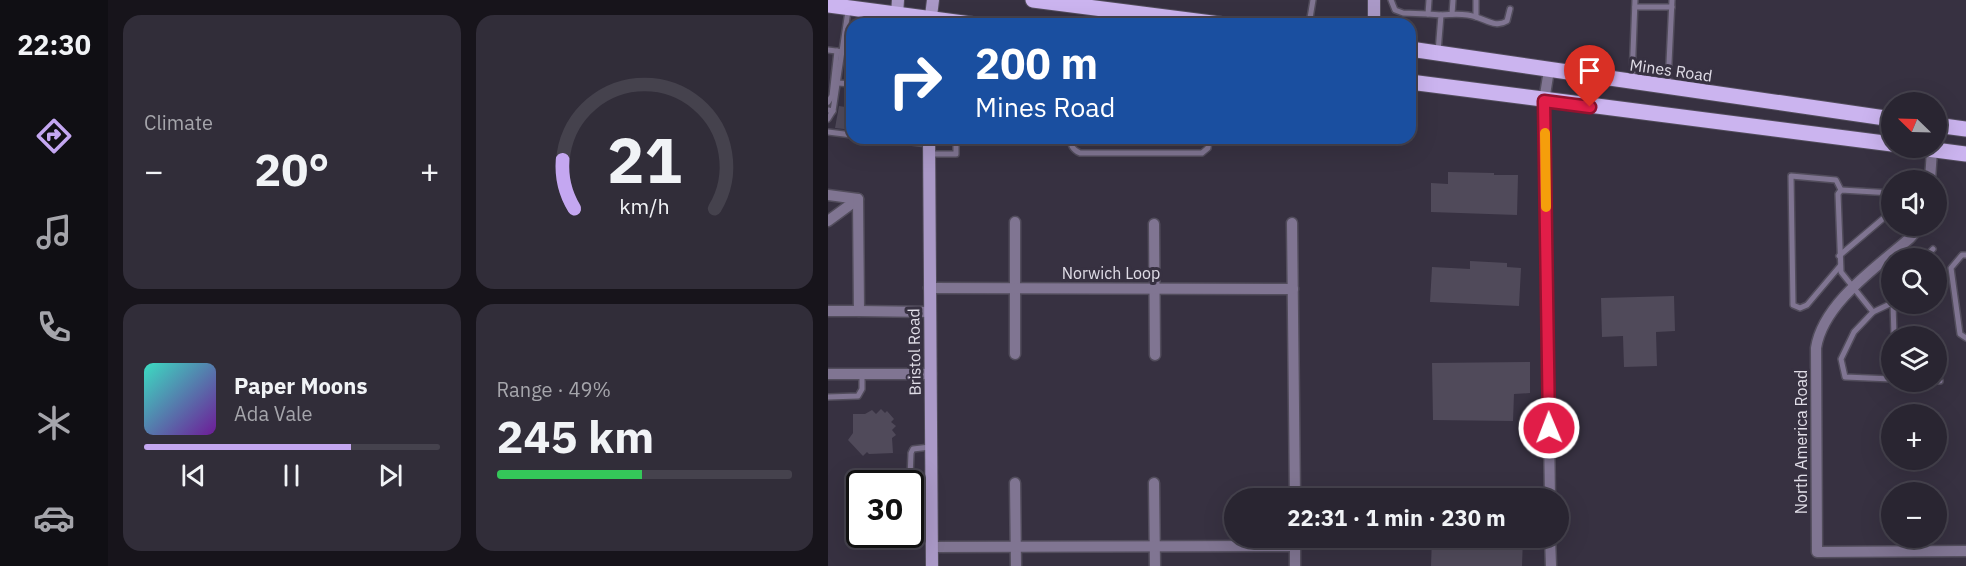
<!DOCTYPE html>
<html lang="en">
<head>
<meta charset="utf-8">
<style>
	:root { --surface:#292531; --page:#312d39; --text:#f1f3f6; --muted:#a5a5ab; --line:#45424d; --accent:#c4a7f1 }
	body { margin:0; font-family:"IBM Plex Sans",sans-serif; background:var(--page); color:var(--text); height:100vh; display:flex; flex-direction:column; font-size:22px; white-space:nowrap }
	* { box-sizing:border-box; margin:0 }
	p { font-size:20px; color:var(--muted) }
	.icon { flex:none; width:33px; height:33px; fill:none; stroke:currentColor; stroke-width:2; stroke-linecap:round; stroke-linejoin:round }
	.map { position:relative; flex:1; overflow:hidden }
	.side { display:flex; flex-direction:column; gap:15px; padding:15px; background:#17141b; width:720px }
	.side>* { flex:none }
	.guide { position:absolute; left:18px; top:18px; width:570px; height:126px; border-radius:18px; box-shadow:0 6px 24px #0002,0 0 0 2px var(--line); background:#1a4fa0; color:#fff; overflow:hidden }
	.needle { width:39px; rotate:293deg }
	.buttons { position:absolute; left:1053px; top:92px; display:grid; gap:12px }
	.buttons a { display:grid; place-items:center; width:66px; height:66px; border-radius:50%; background:var(--surface); box-shadow:0 6px 24px #0002,0 0 0 2px var(--line); font-size:30px }
	.speed { position:absolute; left:18px; top:470px; display:flex; gap:12px; font-size:30px; font-weight:700; text-align:center }
	.speed>* { display:grid; place-content:center; width:78px; height:78px; border-radius:50%; background:var(--surface); box-shadow:0 6px 24px #0002,0 0 0 2px var(--line); line-height:1 }
	.speed .limit { border:3px solid #111; border-radius:9px; background:#fff; color:#111 }
	.pin { position:absolute; display:grid; place-items:center; width:51px; height:51px; color:#fff; margin:-62px -26px; border-radius:50% 50% 50% 0; rotate:-45deg; box-shadow:0 0 6px #0007 }
	.pin .icon { rotate:45deg }
	.me { position:absolute; width:66px; margin:-33px; rotate:359deg; stroke-linejoin:round; filter:drop-shadow(0 0 4px #0008) }
	.turn { display:flex; align-items:center; gap:21px; height:126px; padding:0 30px; font-size:27px }
	.turn .icon { width:78px; height:78px; stroke-width:2.5 }
	.turn b { display:block; font-size:42px; line-height:51px }
	.big { font-size:45px; font-weight:800; line-height:1.1 }
	.side .card { flex:1; display:flex; flex-direction:column; justify-content:center; gap:9px; min-width:0; padding:0 21px; border-radius:18px; background:var(--page) }
	.side .dial { align-items:center; gap:0 }
	.dial svg { height:156px; overflow:visible; fill:none; stroke:var(--line); stroke-width:7; stroke-linecap:round; text-anchor:middle }
	.dial text { fill:var(--text); stroke:none }
	.song { display:flex; align-items:center; gap:18px }
	.cover { width:72px; height:72px; border-radius:9px; background:linear-gradient(135deg,hsl(170 70% 55%),hsl(280 70% 35%)) }
	.played { height:6px; border-radius:3px; background:linear-gradient(90deg,var(--accent) 70%,var(--line) 70%) }
	.keys { display:flex; justify-content:space-around; direction:ltr }
	.heat { display:flex; justify-content:space-between; align-items:center; font-size:33px; direction:ltr }
	.charge { height:9px; border-radius:4px; background:linear-gradient(90deg,#34c759 49%,var(--line) 0) }
	.side .tiles { flex:1; display:grid; gap:15px; grid-template-columns:repeat(2,1fr) }
	.trip { position:absolute; left:396px; top:488px; width:345px; height:60px; border-radius:30px; background:var(--surface); box-shadow:0 6px 24px #0002,0 0 0 2px var(--line); font-weight:800; line-height:60px; text-align:center }
	main { display:flex; flex:1; min-height:0 }
	.dock { display:flex; flex-direction:column; width:108px; justify-content:space-around; align-items:center; background:#100f14; color:var(--muted) }
	.dock .icon { width:42px; height:42px }
	.dock .current { color:var(--accent) }
	.dock b { font-size:27px; color:var(--text) }
	.map>svg:first-child { display:block }
	.building { fill:#504a5a }
	.lines { fill:none; stroke-linecap:round; stroke-linejoin:round }
	.lane-casing { stroke:#524d5c; stroke-width:8 }
	.street-casing { stroke:#524d5c; stroke-width:13 }
	.secondary-casing { stroke:#524d5c; stroke-width:14 }
	.primary-casing { stroke:#524d5c; stroke-width:17 }
	.lane { stroke:#807592; stroke-width:5 }
	.street { stroke:#807592; stroke-width:10 }
	.secondary { stroke:#aa99c7; stroke-width:12 }
	.primary { stroke:#cbb4ef; stroke-width:15 }
	.route-casing { stroke:#92132f; stroke-width:15 }
	.route { stroke:#e11d48; stroke-width:10 }
	.slow { stroke:#f59e0b; stroke-width:10 }
	.labels { text-anchor:middle; dominant-baseline:central; stroke-width:6; stroke-linejoin:round; paint-order:stroke }
	.street-label { font-size:16px; fill:#e0dde7; stroke:#373141 }
</style>
</head>
<body>
<main>
<nav class="dock">
<b>22:30</b>
<svg class="icon current" aria-label="directions" viewBox="0 0 24 24"><path d="M12 3l9 9-9 9-9-9zM9 14v-3h6M13 9l2 2-2 2"/></svg>
<svg class="icon" aria-label="music" viewBox="0 0 24 24"><path d="M9 18V5l10-2v13"/><circle cx="6" cy="18" r="3"/><circle cx="16" cy="16" r="3"/></svg>
<svg class="icon" aria-label="phone" viewBox="0 0 24 24"><path d="M5 4h4l2 5-3 2q2 4 5 5l2-3 5 2v4C11 20 4 13 5 4z"/></svg>
<svg class="icon" aria-label="climate" viewBox="0 0 24 24"><path d="M12 3v18M4 7l16 10M4 17L20 7"/></svg>
<svg class="icon" aria-label="car" viewBox="0 0 24 24"><path d="M5 17H2v-5l4-1 3-4h7l3 4 3 1v5h-3M9 17h6M6 11h13"/><circle cx="7" cy="17" r="2"/><circle cx="17" cy="17" r="2"/></svg>
</nav>
<section class="side">
<div class="tiles">
<div class="card"><p>Climate</p>
<div class="heat"><a>−</a><b class="big">20°</b><a>+</a></div>
</div>
<div class="card dial"><svg viewBox="0 0 100 80">
<path d="M14 69A42 42 0 1 1 86 69"/>
<path d="M14 69A42 42 0 0 1 8 44" stroke="#c4a7f1"/>
<text x="50" y="56" font-size="32" font-weight="700">21</text>
<text x="50" y="72" font-size="11">km/h</text>
</svg></div>
<div class="card">
<div class="song"><i class="cover"></i><div><b>Paper Moons</b><p>Ada Vale</p></div></div>
<div class="played"></div>
<div class="keys"><svg class="icon" aria-label="previous" viewBox="0 0 24 24"><path d="M18 5L8 12l10 7zM5 5v14"/></svg><svg class="icon" aria-label="pause" viewBox="0 0 24 24"><path d="M8 5v14M16 5v14"/></svg><svg class="icon" aria-label="next" viewBox="0 0 24 24"><path d="M6 5l10 7-10 7zM19 5v14"/></svg></div>
</div>
<div class="card"><p>Range · 49%</p><b class="big">245 km</b><div class="charge"></div></div>
</div>
</section>
<div class="map">
<svg width="1138" height="566" viewBox="0 0 1138 566">
	<rect width="100%" height="100%" fill="#373141"/>
	<!-- building -->
	<g class="building">
		<path d="M 11,106 L 24,108 L 24,130 L 7,128 Z"/>
		<path d="M 620,172 L 666,173 L 666,175 L 690,175 L 689,215 L 603,212 L 603,183 L 620,184 Z"/>
		<path d="M 642,261 L 679,263 L 679,267 L 693,268 L 691,306 L 602,302 L 604,267 L 642,269 Z"/>
		<path d="M 846,296 L 847,331 L 828,332 L 829,366 L 796,367 L 795,336 L 774,337 L 773,298 Z"/>
		<path d="M 702,362 L 702,393 L 686,394 L 685,421 L 605,420 L 604,363 Z"/>
		<path d="M 53,409 L 57,413 L 59,411 L 66,419 L 63,422 L 68,426 L 64,430 L 68,435 L 64,438 L 65,453 L 41,454 L 39,452 L 35,456 L 20,440 L 25,433 L 25,414 L 37,414 L 44,410 L 48,414 Z"/>
		<path d="M 604,537 L 695,537 L 694,566 L 603,566 Z"/>
	</g>
	<g class="lines">
		<defs>
			<g id="lane">
				<path d="M 563,0 L 567,10 L 575,13 L 600,14"/>
				<path d="M 601,0 L 600,14 L 613,15 L 610,52"/>
				<path d="M 807,7 L 844,7"/>
				<path d="M 624,14 L 625,0"/>
				<path d="M 613,15 C 624,14 638,13 648,17 C 659,20 668,28 679,21 L 682,9"/>
				<path d="M 648,17 L 648,0"/>
				<path d="M 481,24 L 485,0"/>
				<path d="M 0,50 L 24,53"/>
				<path d="M 804,79 L 807,0"/>
				<path d="M 10,83 L 24,84"/>
				<path d="M 840,84 L 844,0"/>
				<path d="M 0,102 L 4,96 L 9,51"/>
				<path d="M 0,110 L 5,111 L 20,11"/>
				<path d="M 0,119 L 5,111"/>
				<path d="M 0,132 L 24,135"/>
				<path d="M 51,138 L 100,144"/>
				<path d="M 243,138 C 242,146 245,150 252,153 L 374,153 L 380,148 L 381,138"/>
				<path d="M 101,154 L 128,154 L 128,138"/>
				<path d="M 1064,193 L 1013,190 L 1010,194 L 1013,272 L 1045,312 L 1026,332 L 1013,359 L 1017,377 L 1064,379"/>
				<path d="M 1138,255 L 1134,255 L 1123,268 L 1132,334 L 1138,338"/>
				<path d="M 1011,256 L 1064,211"/>
				<path d="M 1096,258 L 1105,249"/>
				<path d="M 1012,266 L 979,305 L 972,308 L 965,305 L 963,176 L 1008,180 L 1013,190"/>
				<path d="M 1065,303 L 1066,336"/>
				<path d="M 1045,312 L 1064,303"/>
				<path d="M 1108,381 L 1112,381"/>
				<path d="M 0,397 L 30,396 L 34,389 L 34,375"/>
				<path d="M 102,447 L 85,449 L 83,453 L 82,478 L 86,483 L 102,483"/>
			</g>
			<g id="street">
				<path d="M 721,70 L 716,101 L 722,498"/>
				<path d="M 1102,180 L 1104,150"/>
				<path d="M 0,195 L 30,199 L 0,221"/>
				<path d="M 187,222 L 187,354"/>
				<path d="M 464,223 L 467,498"/>
				<path d="M 326,224 L 327,355"/>
				<path d="M 1093,225 L 1082,238 C 1049,267 995,303 988,348 L 989,552 L 1138,551"/>
				<path d="M 101,288 L 465,289"/>
				<path d="M 0,311 L 31,311 L 30,199"/>
				<path d="M 31,311 L 102,312"/>
				<path d="M 0,374 L 103,374"/>
				<path d="M 187,483 L 188,566"/>
				<path d="M 326,483 L 327,566"/>
				<path d="M 467,537 L 467,566"/>
				<path d="M 722,537 L 723,566"/>
				<path d="M 104,547 L 467,546"/>
			</g>
			<g id="secondary">
				<path d="M 546,0 L 546,24"/>
				<path d="M 69,14 L 70,0"/>
				<path d="M 102,24 L 105,0"/>
				<path d="M 101,138 L 104,566"/>
			</g>
			<g id="primary">
				<path d="M 205,0 L 392,24"/>
				<path d="M 0,5 L 143,24"/>
				<path d="M 582,49 L 1064,119"/>
				<path d="M 582,82 L 1064,144"/>
				<path d="M 1108,125 L 1138,129"/>
				<path d="M 1084,147 L 1138,154"/>
			</g>
		</defs>
		<!-- lane casing -->
		<use href="#lane" class="lane-casing"/>
		<!-- street casing -->
		<use href="#street" class="street-casing"/>
		<!-- secondary casing -->
		<use href="#secondary" class="secondary-casing"/>
		<!-- primary casing -->
		<use href="#primary" class="primary-casing"/>
		<!-- lane -->
		<use href="#lane" class="lane"/>
		<!-- street -->
		<use href="#street" class="street"/>
		<!-- secondary -->
		<use href="#secondary" class="secondary"/>
		<!-- primary -->
		<use href="#primary" class="primary"/>
	</g>
	<g class="lines">
		<defs>
			<path id="route" d="M 721,428 L 716,101 L 762,107"/>
		</defs>
		<!-- route casing -->
		<use href="#route" class="route-casing"/>
		<!-- route -->
		<use href="#route" class="route"/>
		<!-- slow -->
		<path class="slow" d="M 717,133 L 718,207"/>
	</g>
	<g class="labels">
		<!-- street labels -->
		<g class="street-label">
			<text transform="translate(843 70) rotate(8)">Mines Road</text>
			<text x="283" y="273">Norwich Loop</text>
			<text transform="translate(86 352) rotate(-91)">Bristol Road</text>
			<text transform="translate(973 442) rotate(-90)">North America Road</text>
		</g>
	</g>
</svg>
<div class="buttons">
<a><svg class="needle" viewBox="-14 -14 28 28"><path d="M0-13l5 13h-10z" fill="#e53935"/><path d="M0 13l5-13h-10z" fill="#a5a5ab"/></svg></a>
<a><svg class="icon" aria-label="sound" viewBox="0 0 24 24"><path d="M4 9h4l5-4v14l-5-4H4zM17 9q2 3 0 6"/></svg></a>
<a><svg class="icon" aria-label="search" viewBox="0 0 24 24"><circle cx="10" cy="10" r="6"/><path d="M15 15l6 6"/></svg></a>
<a><svg class="icon" aria-label="layers" viewBox="0 0 24 24"><path d="M12 4l9 5-9 5-9-5zM3 14l9 5 9-5"/></svg></a>
<a>+</a>
<a>−</a>
</div>
<div class="speed"><div class="limit">30</div></div>
<div class="pin" style="left:762px;top:107px;background:#d93025"><svg class="icon" aria-label="arrive" viewBox="0 0 24 24"><path d="M6 21V4h12l-3 4 3 4H6"/></svg></div>
<svg class="me" style="left:721px;top:428px" viewBox="-20 -20 40 40"><circle r="17" fill="#e11d48" stroke="#fff" stroke-width="3"/><path d="M0-11L8 9 0 5-8 9z" fill="#fff"/></svg>
<div class="trip">22:31 · 1 min · 230 m</div>
<div class="guide">
<div class="turn"><svg class="icon" aria-label="right" viewBox="0 0 24 24"><path d="M7 20v-9h11M14 6l5 5-5 5"/></svg><div><b>200 m</b>Mines Road</div></div>
</div>
</div>
</main>
</body>
</html>
